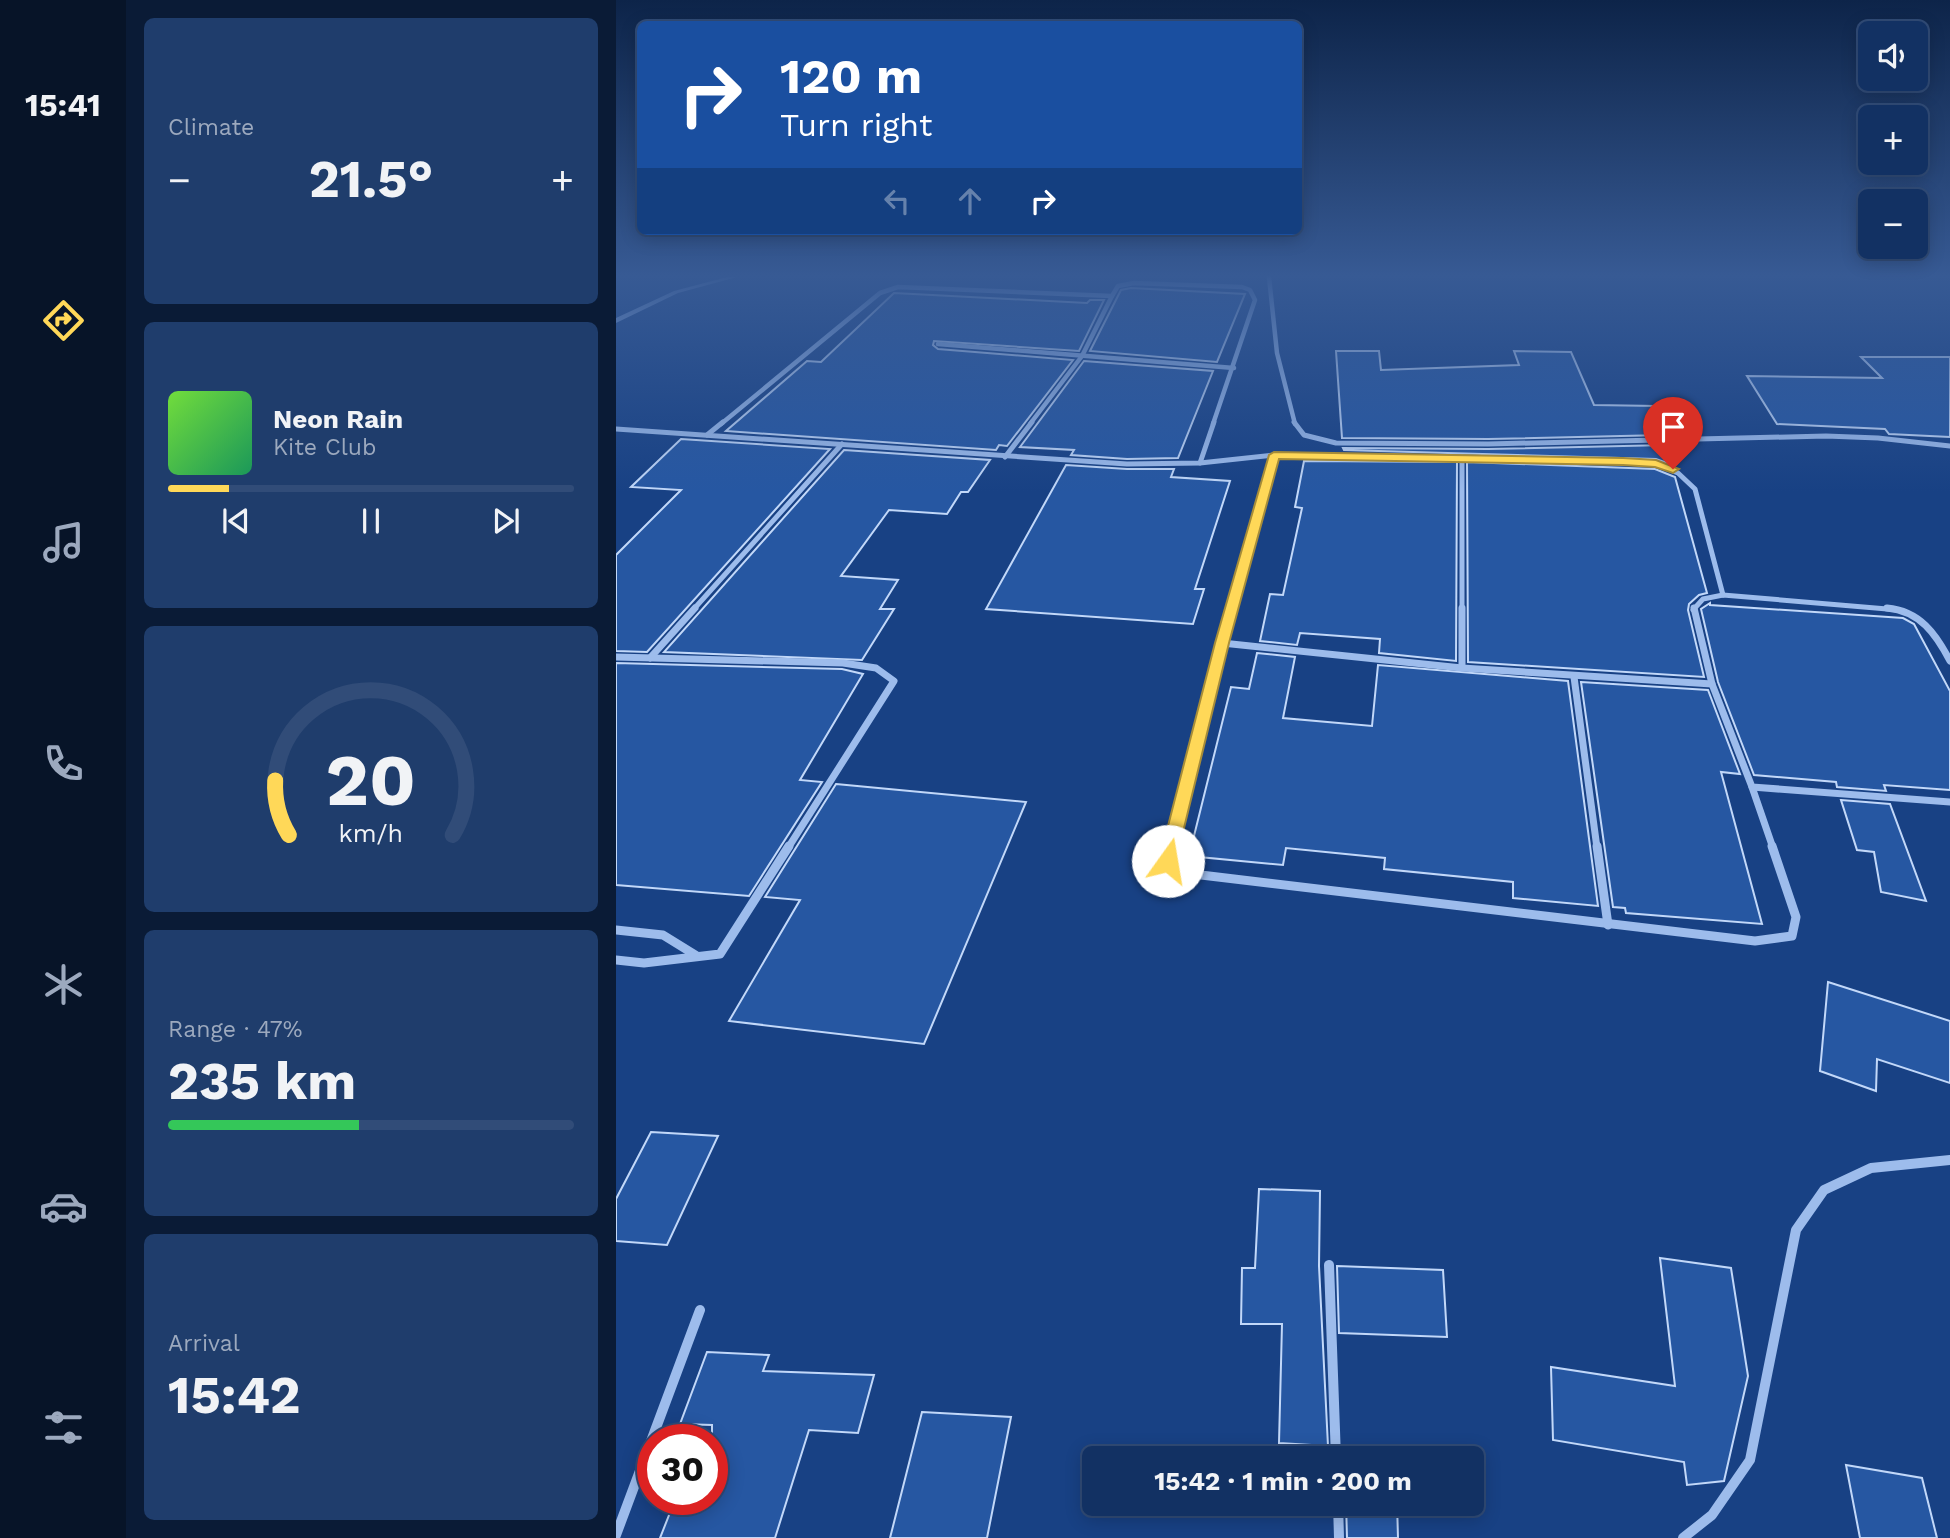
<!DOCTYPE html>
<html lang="en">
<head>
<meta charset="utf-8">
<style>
	:root { --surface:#123163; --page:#1f3d6c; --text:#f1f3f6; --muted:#9ca9be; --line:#314c78; --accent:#ffd858 }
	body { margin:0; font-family:"Work Sans",sans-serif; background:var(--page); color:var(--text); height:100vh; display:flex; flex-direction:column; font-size:26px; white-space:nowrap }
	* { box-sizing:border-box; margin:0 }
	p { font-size:23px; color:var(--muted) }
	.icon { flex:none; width:38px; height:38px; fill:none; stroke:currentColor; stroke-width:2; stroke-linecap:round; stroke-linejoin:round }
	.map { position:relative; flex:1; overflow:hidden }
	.sheet { display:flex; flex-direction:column; gap:18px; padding:18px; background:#0a1b36; width:490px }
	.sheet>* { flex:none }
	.banner { position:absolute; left:21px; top:21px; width:665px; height:214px; border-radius:10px; box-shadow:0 4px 18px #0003,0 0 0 2px var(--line); background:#1a4fa0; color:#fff; overflow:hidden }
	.tools { position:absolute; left:1242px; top:21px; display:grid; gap:14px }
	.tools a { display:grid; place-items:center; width:70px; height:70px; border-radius:10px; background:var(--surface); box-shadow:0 4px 18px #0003,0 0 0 2px var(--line); font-size:35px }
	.speed { position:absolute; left:21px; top:1424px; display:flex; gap:14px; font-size:35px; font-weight:700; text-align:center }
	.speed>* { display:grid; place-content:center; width:91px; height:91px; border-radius:50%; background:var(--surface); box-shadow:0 4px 18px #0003,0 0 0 2px var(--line); line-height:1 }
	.speed .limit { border:10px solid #d22; background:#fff; color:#111 }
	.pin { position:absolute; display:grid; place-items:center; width:60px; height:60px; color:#fff; margin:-72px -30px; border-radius:50% 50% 50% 0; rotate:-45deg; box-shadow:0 0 7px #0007 }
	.pin .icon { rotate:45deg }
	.me { position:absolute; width:77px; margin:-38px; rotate:13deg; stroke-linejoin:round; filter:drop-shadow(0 0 5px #0008) }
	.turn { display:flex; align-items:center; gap:24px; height:147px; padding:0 28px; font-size:32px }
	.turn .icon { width:91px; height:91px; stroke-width:2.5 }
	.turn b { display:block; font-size:49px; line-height:60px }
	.lanes { display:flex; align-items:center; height:66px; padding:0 28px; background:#0003; justify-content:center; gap:35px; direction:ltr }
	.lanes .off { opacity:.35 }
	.big { font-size:52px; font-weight:700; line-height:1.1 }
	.sheet .widget { flex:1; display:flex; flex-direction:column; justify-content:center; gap:10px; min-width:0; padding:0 24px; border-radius:10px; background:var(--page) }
	.sheet .dial { align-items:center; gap:0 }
	.dial svg { height:182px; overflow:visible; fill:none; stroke:var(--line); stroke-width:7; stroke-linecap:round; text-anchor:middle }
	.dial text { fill:var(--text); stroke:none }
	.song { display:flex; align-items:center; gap:21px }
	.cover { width:84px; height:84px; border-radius:10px; background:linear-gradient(135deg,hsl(100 70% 55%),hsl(150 70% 35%)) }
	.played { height:7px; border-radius:4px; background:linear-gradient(90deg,var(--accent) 15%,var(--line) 15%) }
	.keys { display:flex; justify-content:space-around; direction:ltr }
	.heat { display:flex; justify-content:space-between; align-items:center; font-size:38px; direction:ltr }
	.charge { height:10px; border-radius:5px; background:linear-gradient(90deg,#34c759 47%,var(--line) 0) }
	.trip { position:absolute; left:466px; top:1446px; width:402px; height:70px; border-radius:10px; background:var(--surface); box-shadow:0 4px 18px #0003,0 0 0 2px var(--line); font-weight:700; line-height:70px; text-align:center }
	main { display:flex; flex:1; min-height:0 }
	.tab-bar { display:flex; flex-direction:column; width:126px; justify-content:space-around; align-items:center; background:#071428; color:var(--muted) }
	.tab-bar .icon { width:49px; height:49px }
	.tab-bar .active { color:var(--accent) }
	.tab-bar b { font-size:32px; color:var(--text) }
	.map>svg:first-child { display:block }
	.building { fill:#2657a2; stroke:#c2d8f9; stroke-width:2 }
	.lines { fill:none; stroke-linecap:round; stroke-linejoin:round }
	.minor-far4 { stroke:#9dbcec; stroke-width:4.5 }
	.minor-far3 { stroke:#9dbcec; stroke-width:5 }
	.minor-far2 { stroke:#9dbcec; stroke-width:7 }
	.minor-far1 { stroke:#9dbcec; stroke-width:9 }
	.minor { stroke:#9dbcec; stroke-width:10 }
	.tertiary { fill:#9dbcec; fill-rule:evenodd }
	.route { fill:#ffd858; stroke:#a68c39; stroke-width:2 }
</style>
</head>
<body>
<main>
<nav class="tab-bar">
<b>15:41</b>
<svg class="icon active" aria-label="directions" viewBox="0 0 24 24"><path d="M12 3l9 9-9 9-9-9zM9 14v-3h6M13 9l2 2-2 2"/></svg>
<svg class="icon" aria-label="music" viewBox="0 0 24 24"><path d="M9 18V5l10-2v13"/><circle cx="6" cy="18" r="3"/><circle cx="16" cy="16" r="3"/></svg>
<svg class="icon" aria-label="phone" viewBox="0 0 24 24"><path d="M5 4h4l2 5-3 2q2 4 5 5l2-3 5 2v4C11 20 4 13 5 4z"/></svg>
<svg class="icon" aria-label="climate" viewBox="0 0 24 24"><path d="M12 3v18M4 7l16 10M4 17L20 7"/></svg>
<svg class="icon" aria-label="car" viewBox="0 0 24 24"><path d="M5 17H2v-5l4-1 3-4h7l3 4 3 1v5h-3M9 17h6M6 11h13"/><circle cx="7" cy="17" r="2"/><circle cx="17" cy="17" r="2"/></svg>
<svg class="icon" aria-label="filters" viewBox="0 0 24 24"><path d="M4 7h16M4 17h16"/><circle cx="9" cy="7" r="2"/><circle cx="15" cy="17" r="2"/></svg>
</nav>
<section class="sheet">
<div class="widget"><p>Climate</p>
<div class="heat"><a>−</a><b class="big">21.5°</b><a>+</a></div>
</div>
<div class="widget">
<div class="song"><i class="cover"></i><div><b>Neon Rain</b><p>Kite Club</p></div></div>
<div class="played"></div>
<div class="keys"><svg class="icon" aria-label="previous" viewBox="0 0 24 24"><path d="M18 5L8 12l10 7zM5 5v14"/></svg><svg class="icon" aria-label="pause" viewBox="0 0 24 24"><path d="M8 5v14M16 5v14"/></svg><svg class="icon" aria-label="next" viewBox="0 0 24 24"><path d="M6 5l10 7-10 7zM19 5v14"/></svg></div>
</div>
<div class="widget dial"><svg viewBox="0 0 100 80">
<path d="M14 69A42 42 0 1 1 86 69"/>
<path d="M14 69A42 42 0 0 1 8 45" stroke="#ffd858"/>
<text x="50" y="56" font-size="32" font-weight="700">20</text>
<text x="50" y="72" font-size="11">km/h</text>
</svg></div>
<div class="widget"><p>Range · 47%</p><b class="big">235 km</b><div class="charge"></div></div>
<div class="widget"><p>Arrival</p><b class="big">15:42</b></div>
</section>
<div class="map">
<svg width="1334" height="1538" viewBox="0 0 1334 1538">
	<rect width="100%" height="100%" fill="#184184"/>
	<!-- building -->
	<g class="building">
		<path d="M 515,288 L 629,294 L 601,362 L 474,351 L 505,290 Z"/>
		<path d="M 278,293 L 471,303 L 474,300 L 488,300 L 463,351 L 318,341 L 317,345 L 322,349 L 457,360 L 391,446 L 383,445 L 380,450 L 110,431 L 191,361 L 205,362 Z"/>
		<path d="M 720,351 L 763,351 L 765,370 L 903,365 L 898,351 L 955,352 L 978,405 L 1041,406 L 1048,435 L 872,439 L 726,438 Z"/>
		<path d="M 1245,357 L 1334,357 L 1334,437 L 1273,434 L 1269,429 L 1161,424 L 1131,376 L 1266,378 Z"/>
		<path d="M 468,361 L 597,371 L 562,458 L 511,459 L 455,455 L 458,450 L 404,447 Z"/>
		<path d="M 65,439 L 214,449 L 31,652 L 0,651 L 0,555 L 65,490 L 15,487 Z"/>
		<path d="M 1051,445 L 1057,465 L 1040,459 L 728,450 L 727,448 L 872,449 Z"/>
		<path d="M 228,450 L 374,460 L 352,492 L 345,492 L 331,514 L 273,510 L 225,576 L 282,580 L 264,609 L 278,609 L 246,660 L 48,652 Z"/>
		<path d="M 688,461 L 841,462 L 840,661 L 763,653 L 764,639 L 684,633 L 681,645 L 644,641 L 654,594 L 667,595 L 686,508 L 679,507 Z"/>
		<path d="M 851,462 L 1039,469 L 1059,477 L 1091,593 L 1083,595 L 1073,604 L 1072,610 L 1088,677 L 852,662 Z"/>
		<path d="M 450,465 L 511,469 L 558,469 L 555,477 L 614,481 L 579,589 L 588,589 L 577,624 L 370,609 Z"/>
		<path d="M 1094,603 L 1094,605 L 1287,618 L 1298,624 L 1334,691 L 1334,790 L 1268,785 L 1270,791 L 1221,787 L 1220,782 L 1138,775 L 1102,682 L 1085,609 Z"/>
		<path d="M 641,653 L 679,657 L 667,718 L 756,726 L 762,665 L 952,681 L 982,906 L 897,898 L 897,882 L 768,869 L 769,858 L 670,848 L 667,865 L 573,856 L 615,687 L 633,689 Z"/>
		<path d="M 0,663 L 226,669 L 247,674 L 184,780 L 206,782 L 133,896 L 0,885 Z"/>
		<path d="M 965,682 L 1092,690 L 1124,774 L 1105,772 L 1146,924 L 1010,913 L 1009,908 L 997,907 Z"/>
		<path d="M 220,784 L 410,802 L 308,1044 L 113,1021 L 184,900 L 149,897 Z"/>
		<path d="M 1225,800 L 1274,804 L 1310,901 L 1265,892 L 1258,852 L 1241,850 Z"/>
		<path d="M 1212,982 L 1334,1021 L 1334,1083 L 1261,1059 L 1260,1091 L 1204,1071 Z"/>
		<path d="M 35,1132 L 102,1136 L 51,1245 L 0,1241 L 0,1199 Z"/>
		<path d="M 643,1189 L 704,1191 L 703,1266 L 712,1446 L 663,1443 L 666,1324 L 625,1324 L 626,1268 L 639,1268 Z"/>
		<path d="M 1044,1258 L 1115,1268 L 1132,1376 L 1108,1481 L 1071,1485 L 1068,1462 L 937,1440 L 935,1367 L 1059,1386 Z"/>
		<path d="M 721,1266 L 827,1270 L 831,1337 L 723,1333 Z"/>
		<path d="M 91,1352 L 153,1355 L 147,1371 L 258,1375 L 242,1433 L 193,1430 L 159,1538 L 44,1538 L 59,1500 L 96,1500 L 96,1425 L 64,1424 Z"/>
		<path d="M 306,1412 L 395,1417 L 371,1538 L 274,1538 Z"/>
		<path d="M 1230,1465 L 1306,1478 L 1321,1538 L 1244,1538 Z"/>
		<path d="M 730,1503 L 781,1503 L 782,1538 L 731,1538 Z"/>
	</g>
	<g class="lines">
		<!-- minor-far4 -->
		<g class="minor-far4">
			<path d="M 653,277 L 661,353 L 679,424"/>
			<path d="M 322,344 L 618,368"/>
			<path d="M 105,424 L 264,293 L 282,287 L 496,296 L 502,286 L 518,283 L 626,287 L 634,290 L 639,300 L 597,424"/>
			<path d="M 414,424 L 466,356 L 496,296"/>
		</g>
		<!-- minor-far3 -->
		<g class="minor-far3">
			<path d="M 678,422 L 688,435 L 720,443 L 872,444 L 1210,436 L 1262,438 L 1334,446"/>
			<path d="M 0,429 L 511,464 L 584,463 L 658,455 L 846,457 L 1040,464 L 1062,473 L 1079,489 L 1107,595"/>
			<path d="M 91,435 L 107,422"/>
			<path d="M 389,457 L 416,422"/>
			<path d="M 846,457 L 846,610"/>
			<path d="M 584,463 L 598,422"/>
			<path d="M 77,610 L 226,444"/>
			<path d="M 615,610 L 658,455"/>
			<path d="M 1077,610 L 1087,599 L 1107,595 L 1283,610"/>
		</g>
		<!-- minor-far2 -->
		<g class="minor-far2">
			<path d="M 846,608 L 846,668"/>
			<path d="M 1078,608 L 1096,684 L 1136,787 L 1334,802"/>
			<path d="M 1271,608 C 1304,611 1320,634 1334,661"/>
			<path d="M 606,643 L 846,668 L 1096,684"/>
			<path d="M 0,657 L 227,663 L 260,668 L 278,681 L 172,848"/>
			<path d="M 34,658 L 79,608"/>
			<path d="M 958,677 L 981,848"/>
			<path d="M 1136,787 L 1157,848"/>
			<path d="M 554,848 L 616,608"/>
		</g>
		<!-- minor-far1 -->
		<g class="minor-far1">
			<path d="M 555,846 L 552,861 L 560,872 L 1139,941 L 1176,936 L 1180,917 L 1156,846"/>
			<path d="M 981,846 L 992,925"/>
			<path d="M 0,930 L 47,935 L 81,956"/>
			<path d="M 0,960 L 28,963 L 104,954 L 173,846"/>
		</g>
		<!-- minor -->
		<g class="minor">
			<path d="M 713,1265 L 720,1458"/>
			<path d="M 722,1503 L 723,1538"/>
			<path d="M 0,1535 L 84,1310"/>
			<path d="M 1067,1538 L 1096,1515 L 1134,1460 L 1180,1230 L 1208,1190 L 1255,1168 L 1334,1160"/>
		</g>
		<!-- tertiary -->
		<path class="tertiary" d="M 111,277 L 121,277 L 62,293 L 0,323 L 0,318 L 58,291 Z"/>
	</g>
	<!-- sky -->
	<linearGradient id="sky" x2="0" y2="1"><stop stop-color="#0d2449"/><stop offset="0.56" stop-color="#375a94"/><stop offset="1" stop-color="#375a94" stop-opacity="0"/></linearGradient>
	<rect width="1334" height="492" fill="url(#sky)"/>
	<!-- route -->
	<path class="route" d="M 658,452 L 1007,458 L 1040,460 L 1063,469 L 1057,473 L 1039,467 L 1007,465 L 663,459 L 613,643 L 560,861 L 558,866 L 546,866 L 543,861 L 599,643 L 653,455 Z"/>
</svg>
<div class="tools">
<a><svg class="icon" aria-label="sound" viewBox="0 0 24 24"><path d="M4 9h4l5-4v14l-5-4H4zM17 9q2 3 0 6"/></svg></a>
<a>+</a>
<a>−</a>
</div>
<div class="speed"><div class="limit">30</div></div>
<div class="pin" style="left:1057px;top:469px;background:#d93025"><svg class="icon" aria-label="arrive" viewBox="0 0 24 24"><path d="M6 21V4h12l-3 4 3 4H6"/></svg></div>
<svg class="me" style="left:552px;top:861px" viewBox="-20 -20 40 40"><circle r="19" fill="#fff"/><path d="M0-13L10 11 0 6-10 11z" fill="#ffd858"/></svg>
<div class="trip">15:42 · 1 min · 200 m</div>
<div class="banner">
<div class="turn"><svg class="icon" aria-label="right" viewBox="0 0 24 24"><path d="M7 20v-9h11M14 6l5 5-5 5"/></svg><div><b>120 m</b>Turn right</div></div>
<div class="lanes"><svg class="icon off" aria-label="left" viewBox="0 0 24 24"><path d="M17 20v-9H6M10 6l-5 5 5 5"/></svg><svg class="icon off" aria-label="ahead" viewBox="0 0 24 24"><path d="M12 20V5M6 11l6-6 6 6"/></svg><svg class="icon" aria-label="right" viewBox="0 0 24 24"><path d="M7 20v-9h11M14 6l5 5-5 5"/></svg></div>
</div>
</div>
</main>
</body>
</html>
